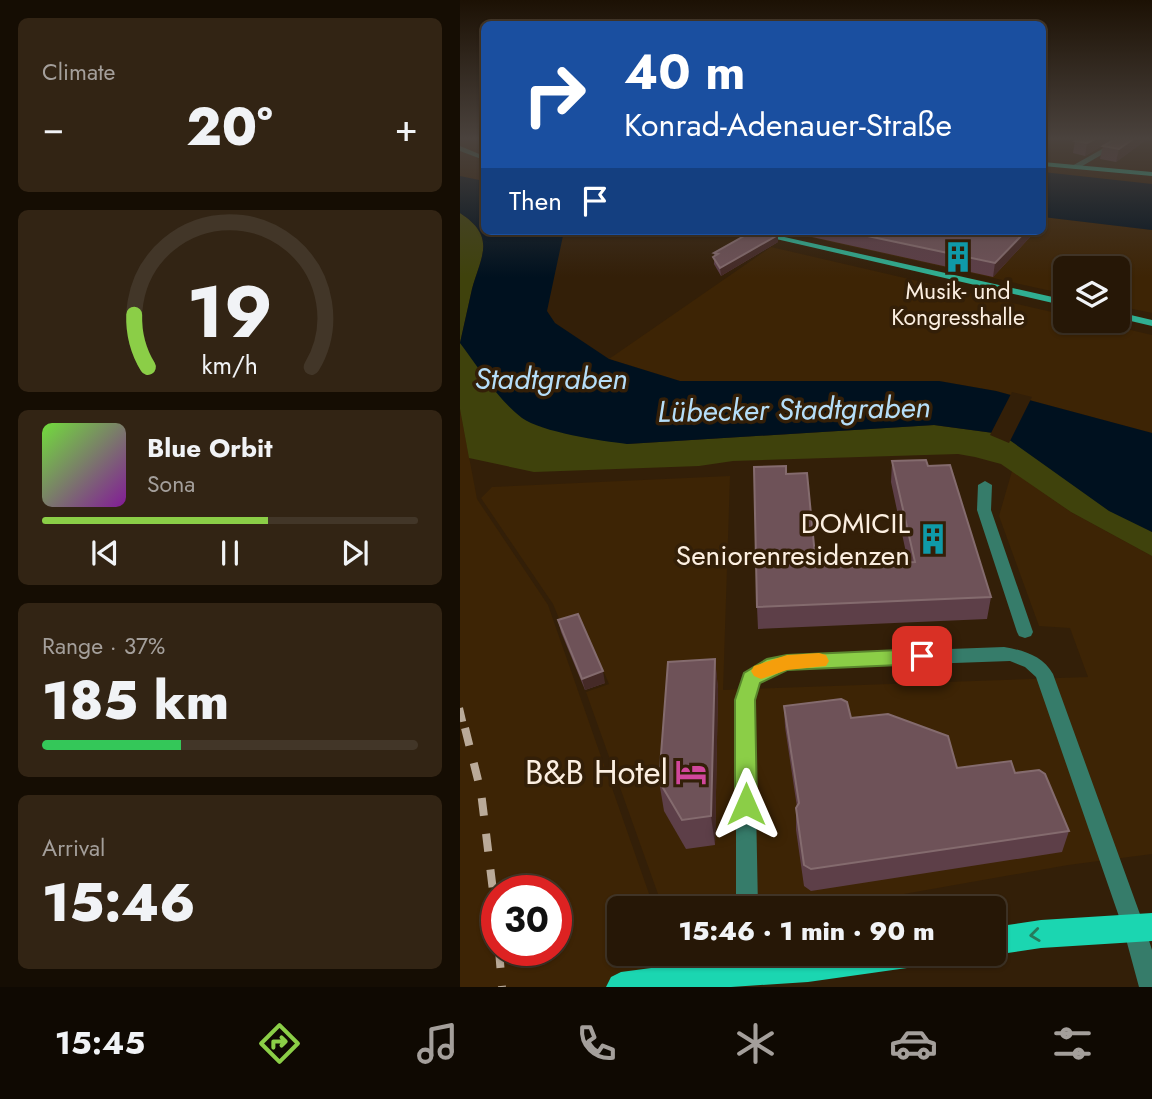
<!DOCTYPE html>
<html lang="en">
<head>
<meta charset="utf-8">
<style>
	:root { --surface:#261706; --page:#322414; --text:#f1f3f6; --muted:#a49f9b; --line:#423628; --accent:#8bce47 }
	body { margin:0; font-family:Jost,sans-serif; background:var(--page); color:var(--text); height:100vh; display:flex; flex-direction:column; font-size:26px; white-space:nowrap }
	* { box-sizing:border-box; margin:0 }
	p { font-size:23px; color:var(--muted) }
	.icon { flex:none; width:38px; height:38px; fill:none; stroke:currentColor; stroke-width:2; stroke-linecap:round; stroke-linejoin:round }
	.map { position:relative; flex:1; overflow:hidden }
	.side { display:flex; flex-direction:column; gap:18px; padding:18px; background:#150d03; width:460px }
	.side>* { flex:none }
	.top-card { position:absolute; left:21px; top:21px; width:565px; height:214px; border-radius:10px; box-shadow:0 2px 5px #0004,0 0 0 2px var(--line); background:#1a4fa0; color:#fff; overflow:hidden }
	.controls { position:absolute; left:593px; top:256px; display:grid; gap:14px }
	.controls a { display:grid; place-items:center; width:77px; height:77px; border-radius:10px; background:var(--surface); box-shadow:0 2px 5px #0004,0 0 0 2px var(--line); font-size:35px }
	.speed { position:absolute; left:21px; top:875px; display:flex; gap:14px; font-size:35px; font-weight:700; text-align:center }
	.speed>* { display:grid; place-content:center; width:91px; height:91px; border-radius:50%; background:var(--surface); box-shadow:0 2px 5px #0004,0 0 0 2px var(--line); line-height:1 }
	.speed .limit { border:10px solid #d22; background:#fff; color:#111 }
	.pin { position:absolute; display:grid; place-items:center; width:60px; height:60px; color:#fff; margin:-30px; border-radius:14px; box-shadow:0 4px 10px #0006 }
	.me { position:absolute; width:77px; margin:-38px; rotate:0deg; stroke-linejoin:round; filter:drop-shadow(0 0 5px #0008) }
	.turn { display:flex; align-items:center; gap:24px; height:147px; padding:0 28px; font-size:32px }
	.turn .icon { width:91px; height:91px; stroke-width:2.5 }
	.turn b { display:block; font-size:49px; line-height:60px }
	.then { display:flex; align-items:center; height:66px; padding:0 28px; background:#0003; gap:14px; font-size:26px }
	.big { font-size:52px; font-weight:800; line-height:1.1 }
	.side .widget { flex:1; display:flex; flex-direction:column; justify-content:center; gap:10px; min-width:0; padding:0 24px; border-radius:10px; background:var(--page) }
	.side .dial { align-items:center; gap:0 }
	.dial svg { height:182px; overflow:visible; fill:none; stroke:var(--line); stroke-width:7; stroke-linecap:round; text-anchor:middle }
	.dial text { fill:var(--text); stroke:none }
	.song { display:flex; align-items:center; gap:21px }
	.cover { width:84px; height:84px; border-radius:10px; background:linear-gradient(135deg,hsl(100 70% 55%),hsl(290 70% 35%)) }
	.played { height:7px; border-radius:4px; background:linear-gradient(90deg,var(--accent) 60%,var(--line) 60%) }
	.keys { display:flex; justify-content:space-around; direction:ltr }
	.heat { display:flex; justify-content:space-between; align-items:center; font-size:38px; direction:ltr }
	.charge { height:10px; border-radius:5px; background:linear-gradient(90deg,#34c759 37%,var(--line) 0) }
	.trip { position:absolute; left:147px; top:896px; width:399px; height:70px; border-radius:10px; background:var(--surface); box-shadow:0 2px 5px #0004,0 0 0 2px var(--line); font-weight:800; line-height:70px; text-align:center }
	.tabs { display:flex; height:112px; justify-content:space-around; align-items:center; background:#0f0902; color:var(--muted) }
	.tabs .icon { width:49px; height:49px }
	.tabs .current { color:var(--accent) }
	.tabs b { font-size:32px; color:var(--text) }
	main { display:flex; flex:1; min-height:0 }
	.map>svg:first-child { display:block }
	.built { fill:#3d2405; fill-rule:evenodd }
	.green { fill:#3f420c }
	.water { fill:#00111f }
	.pier { fill:#331f08 }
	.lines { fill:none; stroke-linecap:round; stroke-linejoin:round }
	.street { fill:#367c6a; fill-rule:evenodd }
	.secondary { fill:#30af92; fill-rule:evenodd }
	.primary { fill:#1bd6b1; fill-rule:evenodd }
	.rail-far1 { stroke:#baaa99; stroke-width:6; stroke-dasharray:14 14; stroke-linecap:butt }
	.rail { stroke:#baaa99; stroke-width:8; stroke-dasharray:18 18; stroke-linecap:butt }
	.wall { fill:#5d3f48 }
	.shaded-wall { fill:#452a27 }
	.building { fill:#6e5258; stroke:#846b6e; stroke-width:2 }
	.oneway { stroke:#277a5c }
	.route { fill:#8bce47; stroke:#5a862e; stroke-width:2 }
	.slow { fill:#f59e0b }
	.labels { text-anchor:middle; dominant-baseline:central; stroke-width:7; stroke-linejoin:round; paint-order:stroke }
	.far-poi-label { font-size:23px; fill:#fcefe1; stroke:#331f08 }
	.poi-label { font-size:28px; fill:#fcefe1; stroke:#331f08; text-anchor:end }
	.water-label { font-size:30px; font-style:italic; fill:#b5def9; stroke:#331f08 }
	.near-poi-label { font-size:33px; fill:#fcefe1; stroke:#331f08; text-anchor:end }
</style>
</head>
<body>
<main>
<section class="side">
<div class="widget"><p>Climate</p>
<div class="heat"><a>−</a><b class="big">20°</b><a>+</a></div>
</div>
<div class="widget dial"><svg viewBox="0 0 100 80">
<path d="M14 69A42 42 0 1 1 86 69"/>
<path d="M14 69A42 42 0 0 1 8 46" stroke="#8bce47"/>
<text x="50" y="56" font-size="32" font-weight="700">19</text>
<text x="50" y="72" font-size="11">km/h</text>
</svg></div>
<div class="widget">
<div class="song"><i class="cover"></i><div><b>Blue Orbit</b><p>Sona</p></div></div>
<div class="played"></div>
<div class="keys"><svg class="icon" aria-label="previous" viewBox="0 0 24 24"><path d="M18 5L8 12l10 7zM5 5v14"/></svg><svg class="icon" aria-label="pause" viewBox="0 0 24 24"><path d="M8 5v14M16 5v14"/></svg><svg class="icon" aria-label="next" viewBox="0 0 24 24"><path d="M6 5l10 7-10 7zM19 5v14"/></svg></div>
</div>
<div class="widget"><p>Range · 37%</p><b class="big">185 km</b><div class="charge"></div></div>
<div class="widget"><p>Arrival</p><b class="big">15:46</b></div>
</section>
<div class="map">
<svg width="692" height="987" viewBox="0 0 692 987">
	<rect width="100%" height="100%" fill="#331f08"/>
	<!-- built -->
	<g class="built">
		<path d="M 583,217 L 692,230 L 692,313 L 658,306 L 658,268 L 606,268 L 605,294 L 321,231 L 583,231 Z"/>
		<path d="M 311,247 L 605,315 L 606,320 L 628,320 L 692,335 L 692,433 L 536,391 L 479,381 L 220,381 L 149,359 Z"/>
		<path d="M 0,409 L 17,499 L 88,605 L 194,908 L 159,908 L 159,954 L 210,954 L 221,987 L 0,987 ZM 37,891 L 96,891 L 96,950 L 37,950 Z"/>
		<path d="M 552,471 L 611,512 L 692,556 L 692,854 L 608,865 L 365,908 L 203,908 L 126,692 L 149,684 L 123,623 L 103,628 L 93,604 L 21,498 L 32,487 L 270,476 L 263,690 L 628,677 L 610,628 L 579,626 L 539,516 Z"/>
	</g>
	<!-- green -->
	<path class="green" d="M 0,213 C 37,237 21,256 12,289 C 8,307 4,325 0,343 L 167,444 L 474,425 L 541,434 L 692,532 L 692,556 L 611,512 L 541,464 L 515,457 L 498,454 L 273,461 L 239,466 L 74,472 L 9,458 L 0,409 Z"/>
	<!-- water -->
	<g class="water">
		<path d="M 583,172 L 692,184 L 692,230 L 583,217 Z"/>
		<path d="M 0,176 L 24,181 L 24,231 L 104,231 L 87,311 L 95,323 L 149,359 L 220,381 L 479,381 L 536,391 L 692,433 L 692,532 L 649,511 L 541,434 L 474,425 L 167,444 C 142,441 81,432 62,418 C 37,399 19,368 0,343 C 4,325 8,307 12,289 C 21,256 37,237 0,213 Z"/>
	</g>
	<!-- pier -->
	<path class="pier" d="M 552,392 L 572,397 L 549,443 L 530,435 Z"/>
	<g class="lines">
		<!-- street -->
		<g class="street">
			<path d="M 660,139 L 669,139 L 617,169 L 610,167 Z"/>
			<path d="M 0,146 L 24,156 L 24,160 L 0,151 Z"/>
			<path d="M 525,481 L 532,485 L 531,510 L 573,632 L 571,636 L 565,638 L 559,636 L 557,632 L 517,510 L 518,485 Z"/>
			<path d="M 544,647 C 563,650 583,656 593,674 L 685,928 L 692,950 L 692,987 L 679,987 L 663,928 L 576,677 L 565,667 L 550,661 L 327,669 L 319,671 L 299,682 L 294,700 L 298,908 L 276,908 L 276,700 L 285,673 L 308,660 L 327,655 Z"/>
		</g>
		<!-- secondary -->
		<g class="secondary">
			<path d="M 583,162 L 692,172 L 692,176 L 583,166 Z"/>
			<path d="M 282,231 L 298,231 L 606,300 L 606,306 Z"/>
			<path d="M 658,312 L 692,320 L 692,326 L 658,318 Z"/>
		</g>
		<!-- primary -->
		<g class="primary">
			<path d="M 692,913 L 692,941 L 581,948 L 534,955 L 531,954 L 534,954 L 534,927 L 581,920 Z"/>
			<path d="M 341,954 L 461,954 L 457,964 L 447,968 L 348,982 L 271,987 L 146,987 L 151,977 L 161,972 L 289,955 Z"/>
		</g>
		<!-- rail-far1 -->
		<path class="rail-far1" d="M 0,708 L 5,729"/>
		<!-- rail -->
		<g class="rail">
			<path d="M 5,728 L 21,792 L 37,924"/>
			<path d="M 39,950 L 42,987"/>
		</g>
	</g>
	<!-- wall -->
	<g class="wall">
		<path d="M 654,139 L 625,156 L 613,153 L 615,141 Z"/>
		<path d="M 687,139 L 656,162 L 640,159 L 643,146 Z"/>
		<path d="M 310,231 L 571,231 L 570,237 L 533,277 L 334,233 L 330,235 Z"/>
		<path d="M 318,242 L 261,276 L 254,264 L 254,253 Z"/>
		<path d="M 432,461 L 468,466 L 531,597 L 527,619 L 298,629 L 297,607 L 326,474 L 356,566 L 448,562 L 431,482 Z"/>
		<path d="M 98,620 L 145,683 L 125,690 L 101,632 Z"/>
		<path d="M 255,659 L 258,689 L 255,845 L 226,849 L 204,811 L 199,781 Z"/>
		<path d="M 324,706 L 391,718 L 497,768 L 555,773 L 609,831 L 602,852 L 351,891 L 344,886 L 336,830 L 336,808 L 337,807 L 325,727 Z"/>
	</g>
	<!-- shaded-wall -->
	<g class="shaded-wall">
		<path d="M 635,139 L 654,139 L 625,156 L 627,143 Z"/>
		<path d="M 673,139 L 687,139 L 656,162 L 659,149 Z"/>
		<path d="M 566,231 L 571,231 L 570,237 L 533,277 L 535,263 Z"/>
		<path d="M 318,235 L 318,242 L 261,276 L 260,268 Z"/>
		<path d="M 255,659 L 258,689 L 255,845 L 251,816 Z"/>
		<path d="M 143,671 L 145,683 L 125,690 L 122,679 Z"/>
	</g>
	<!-- building -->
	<g class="building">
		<path d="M 619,139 L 635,139 L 627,143 L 615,141 Z"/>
		<path d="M 655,139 L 673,139 L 659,149 L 643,146 Z"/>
		<path d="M 293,231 L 300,231 L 318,235 L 260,268 L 253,257 L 258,254 L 254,253 Z"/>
		<path d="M 384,231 L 566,231 L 535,263 Z"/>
		<path d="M 466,460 L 468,466 L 490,465 L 531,597 L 297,607 L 294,467 L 326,466 L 326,474 L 347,473 L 356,566 L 455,562 L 432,461 Z"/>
		<path d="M 118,614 L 143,671 L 122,679 L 98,620 Z"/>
		<path d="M 255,659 L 251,816 L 222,820 L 199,781 L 208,662 Z"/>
		<path d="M 381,699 L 387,702 L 391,718 L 428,714 L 488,736 L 497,768 L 551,761 L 555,773 L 579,770 L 585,774 L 609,831 L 351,869 L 344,865 L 336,808 L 339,803 L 324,706 Z"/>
	</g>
	<!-- one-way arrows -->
	<defs><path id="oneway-chevron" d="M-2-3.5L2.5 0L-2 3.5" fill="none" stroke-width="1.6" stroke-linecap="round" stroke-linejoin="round" transform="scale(1.75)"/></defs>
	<use class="oneway" href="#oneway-chevron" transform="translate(575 935) rotate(173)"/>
	<!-- sky -->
	<linearGradient id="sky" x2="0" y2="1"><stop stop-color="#1c1104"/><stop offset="0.5" stop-color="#4a423d"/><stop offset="1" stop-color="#4a423d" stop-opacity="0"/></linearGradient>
	<rect width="692" height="277" fill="url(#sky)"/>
	<!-- route -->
	<path class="route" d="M 462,649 L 472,656 L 462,664 L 327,670 L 300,683 L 295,700 L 297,804 L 294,811 L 286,814 L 278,811 L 275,804 L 275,700 L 284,673 L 307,659 L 327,655 Z"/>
	<!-- slow -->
	<path class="slow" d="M 359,653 L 366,655 L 369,661 L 366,666 L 327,670 L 301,679 L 294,676 L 291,671 L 294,666 L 327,655 Z"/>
	<!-- icons -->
	<defs>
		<symbol id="building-bare" viewBox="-9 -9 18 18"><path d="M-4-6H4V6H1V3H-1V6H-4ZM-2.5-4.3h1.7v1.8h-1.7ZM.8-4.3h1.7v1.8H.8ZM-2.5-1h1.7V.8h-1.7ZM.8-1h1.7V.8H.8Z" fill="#0f9aa8" stroke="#331f08" stroke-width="2.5" paint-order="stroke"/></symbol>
		<symbol id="hotel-bare" viewBox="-9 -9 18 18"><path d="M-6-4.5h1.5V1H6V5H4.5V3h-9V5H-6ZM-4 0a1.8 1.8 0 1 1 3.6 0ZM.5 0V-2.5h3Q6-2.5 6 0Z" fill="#d1479c" stroke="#331f08" stroke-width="2.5" paint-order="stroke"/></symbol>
	</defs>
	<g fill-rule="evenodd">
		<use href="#building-bare" x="476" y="235" width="44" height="44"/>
		<use href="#building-bare" x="451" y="517" width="44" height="44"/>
		<use href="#hotel-bare" x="209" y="750" width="44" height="44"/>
	</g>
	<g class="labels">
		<!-- far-poi labels -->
		<g class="far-poi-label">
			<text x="498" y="291">Musik- und<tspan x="498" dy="26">Kongresshalle</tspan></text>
		</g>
		<!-- poi labels -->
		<g class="poi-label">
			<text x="450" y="523">DOMICIL<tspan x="450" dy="32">Seniorenresidenzen</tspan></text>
		</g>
		<!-- water labels -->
		<g class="water-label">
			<text x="91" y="378">Stadtgraben</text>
			<text transform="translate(334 409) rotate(-1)">Lübecker Stadtgraben</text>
		</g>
		<!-- near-poi labels -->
		<g class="near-poi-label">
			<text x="208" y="772">B&amp;B Hotel</text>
		</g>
	</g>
</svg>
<div class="controls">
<a><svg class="icon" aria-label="layers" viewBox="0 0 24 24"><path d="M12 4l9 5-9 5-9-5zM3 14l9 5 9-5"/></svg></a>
</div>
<div class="speed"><div class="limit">30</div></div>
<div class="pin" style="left:462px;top:656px;background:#d93025"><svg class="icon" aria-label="arrive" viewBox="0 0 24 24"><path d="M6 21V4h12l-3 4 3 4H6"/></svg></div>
<svg class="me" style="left:286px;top:804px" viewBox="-20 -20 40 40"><path d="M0-17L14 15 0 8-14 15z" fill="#8bce47" stroke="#fff" stroke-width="4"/></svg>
<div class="trip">15:46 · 1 min · 90 m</div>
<div class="top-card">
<div class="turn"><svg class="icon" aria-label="right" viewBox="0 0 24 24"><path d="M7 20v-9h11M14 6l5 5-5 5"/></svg><div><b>40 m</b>Konrad-Adenauer-Straße</div></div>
<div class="then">Then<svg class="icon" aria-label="arrive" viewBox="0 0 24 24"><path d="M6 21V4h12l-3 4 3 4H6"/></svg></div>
</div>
</div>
</main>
<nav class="tabs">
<b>15:45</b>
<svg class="icon current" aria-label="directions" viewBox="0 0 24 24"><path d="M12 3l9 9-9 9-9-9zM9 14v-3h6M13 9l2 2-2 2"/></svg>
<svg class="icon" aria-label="music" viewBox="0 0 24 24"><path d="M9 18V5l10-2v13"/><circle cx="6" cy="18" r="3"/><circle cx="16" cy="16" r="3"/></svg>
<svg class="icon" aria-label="phone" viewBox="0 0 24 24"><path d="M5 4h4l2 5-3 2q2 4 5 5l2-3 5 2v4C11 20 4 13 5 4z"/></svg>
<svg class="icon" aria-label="climate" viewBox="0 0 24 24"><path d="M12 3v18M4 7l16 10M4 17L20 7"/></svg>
<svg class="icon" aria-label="car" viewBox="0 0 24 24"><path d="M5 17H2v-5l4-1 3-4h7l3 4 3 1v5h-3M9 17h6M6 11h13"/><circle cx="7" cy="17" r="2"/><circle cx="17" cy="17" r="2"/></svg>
<svg class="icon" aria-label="filters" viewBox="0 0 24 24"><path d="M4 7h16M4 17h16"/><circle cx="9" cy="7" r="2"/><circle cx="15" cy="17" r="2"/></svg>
</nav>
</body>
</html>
